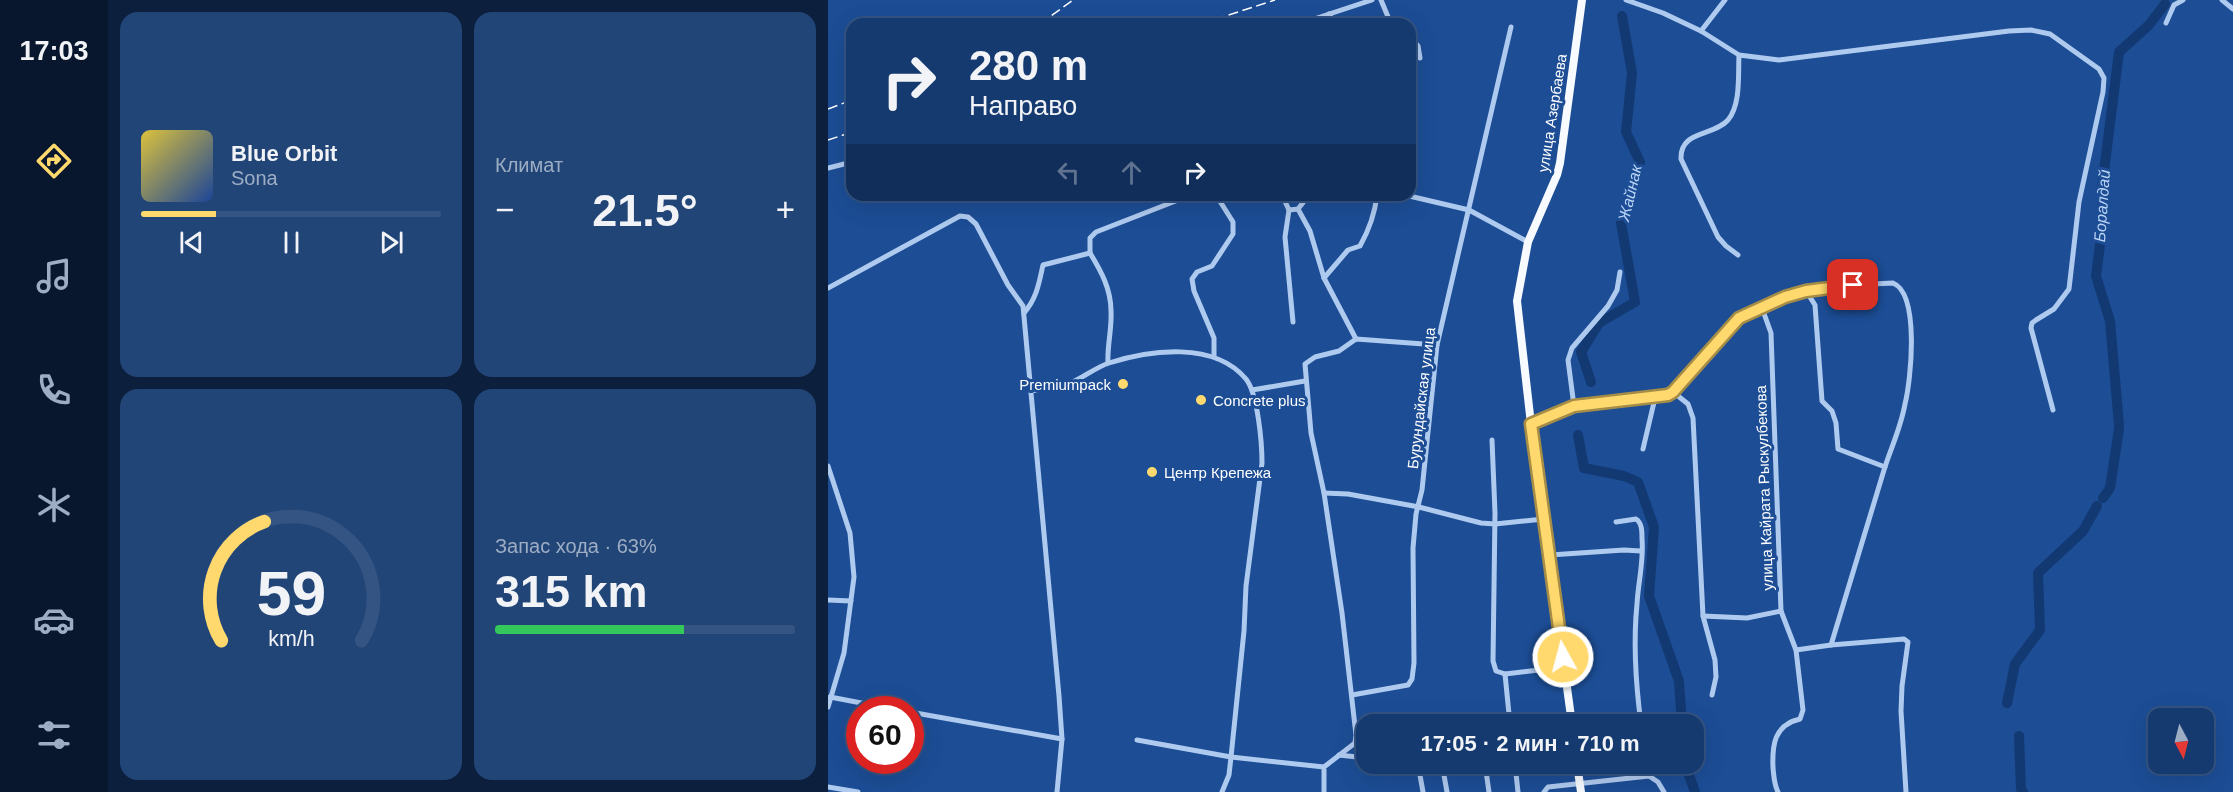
<!DOCTYPE html>
<html lang="ru">
<head>
<meta charset="utf-8">
<style>
	:root { --surface:#153a70; --page:#224578; --text:#f1f3f6; --muted:#9dadc3; --line:#345483; --accent:#ffd96d }
	body { margin:0; font-family:Helvetica,sans-serif; background:var(--page); color:var(--text); height:100vh; display:flex; flex-direction:column; font-size:22px; white-space:nowrap }
	* { box-sizing:border-box; margin:0 }
	p { font-size:20px; color:var(--muted) }
	.icon { flex:none; width:33px; height:33px; fill:none; stroke:currentColor; stroke-width:2; stroke-linecap:round; stroke-linejoin:round }
	.map { position:relative; flex:1; overflow:hidden }
	.details { display:flex; flex-direction:column; gap:12px; padding:12px; background:#0c203e; width:720px }
	.details>* { flex:none }
	.hud { position:absolute; left:18px; top:18px; width:570px; height:183px; border-radius:18px; box-shadow:0 6px 24px #0002,0 0 0 2px var(--line); background:#153a70; color:var(--text); overflow:hidden }
	.needle { width:39px; rotate:173deg }
	.fabs { position:absolute; left:1320px; top:708px; display:grid; gap:12px }
	.fabs a { display:grid; place-items:center; width:66px; height:66px; border-radius:12px; background:var(--surface); box-shadow:0 6px 24px #0002,0 0 0 2px var(--line); font-size:30px }
	.speed { position:absolute; left:18px; top:696px; display:flex; gap:12px; font-size:30px; font-weight:700; text-align:center }
	.speed>* { display:grid; place-content:center; width:78px; height:78px; border-radius:50%; background:var(--surface); box-shadow:0 6px 24px #0002,0 0 0 2px var(--line); line-height:1 }
	.speed .limit { border:9px solid #d22; background:#fff; color:#111 }
	.pin { position:absolute; display:grid; place-items:center; width:51px; height:51px; color:#fff; margin:-26px; border-radius:12px; box-shadow:0 3px 9px #0006 }
	.me { position:absolute; width:66px; margin:-33px; rotate:353deg; stroke-linejoin:round; filter:drop-shadow(0 0 4px #0008) }
	.turn { display:flex; align-items:center; gap:21px; height:126px; padding:0 24px; font-size:27px }
	.turn .icon { width:78px; height:78px; stroke-width:2.5 }
	.turn b { display:block; font-size:42px; line-height:51px }
	.lanes { display:flex; align-items:center; height:57px; padding:0 24px; background:#0003; justify-content:center; gap:30px; direction:ltr }
	.lanes .off { opacity:.35 }
	.big { font-size:45px; font-weight:600; line-height:1.1 }
	.details .tile { flex:1; display:flex; flex-direction:column; justify-content:center; gap:9px; min-width:0; padding:0 21px; border-radius:18px; background:var(--page) }
	.details .dial { align-items:center; gap:0 }
	.dial svg { height:156px; overflow:visible; fill:none; stroke:var(--line); stroke-width:7; stroke-linecap:round; text-anchor:middle }
	.dial text { fill:var(--text); stroke:none }
	.song { display:flex; align-items:center; gap:18px }
	.cover { width:72px; height:72px; border-radius:9px; background:linear-gradient(135deg,hsl(50 70% 55%),hsl(220 70% 35%)) }
	.played { height:6px; border-radius:3px; background:linear-gradient(90deg,var(--accent) 25%,var(--line) 25%) }
	.keys { display:flex; justify-content:space-around; direction:ltr }
	.heat { display:flex; justify-content:space-between; align-items:center; font-size:33px; direction:ltr }
	.charge { height:9px; border-radius:4px; background:linear-gradient(90deg,#34c759 63%,var(--line) 0) }
	.details .tiles { flex:1; display:grid; gap:12px; grid-template-columns:repeat(2,1fr) }
	.trip { position:absolute; left:528px; top:714px; width:348px; height:60px; border-radius:18px; background:var(--surface); box-shadow:0 6px 24px #0002,0 0 0 2px var(--line); font-weight:600; line-height:60px; text-align:center }
	main { display:flex; flex:1; min-height:0 }
	.menu { display:flex; flex-direction:column; width:108px; justify-content:space-around; align-items:center; background:#08172d; color:var(--muted) }
	.menu .icon { width:42px; height:42px }
	.menu .active { color:var(--accent) }
	.menu b { font-size:27px; color:var(--text) }
	.map>svg:first-child { display:block }
	.lines { fill:none; stroke-linecap:round; stroke-linejoin:round }
	.river { stroke:#133973; stroke-width:10 }
	.street { stroke:#afcaef; stroke-width:5 }
	.primary { stroke:#f7faff; stroke-width:8 }
	.rail { stroke:#fff; stroke-width:1.5; stroke-dasharray:10 4.5; stroke-linecap:butt }
	.route-casing { stroke:#a68d47; stroke-width:15 }
	.route { stroke:#ffd96d; stroke-width:10 }
	.poi-dot { fill:#ffd96d; stroke:#1c4d95; stroke-width:2 }
	.labels { text-anchor:middle; dominant-baseline:central; stroke-width:6; stroke-linejoin:round; paint-order:stroke }
	.street-label { font-size:15px; fill:#fff; stroke:#1c4d95 }
	.poi-label { font-size:15px; fill:#fff; stroke:#1c4d95; text-anchor:start }
	.water-label { font-size:16px; font-style:italic; fill:#bbd4f6; stroke:#1c4d95 }
</style>
</head>
<body>
<main>
<nav class="menu">
<b>17:03</b>
<svg class="icon active" aria-label="directions" viewBox="0 0 24 24"><path d="M12 3l9 9-9 9-9-9zM9 14v-3h6M13 9l2 2-2 2"/></svg>
<svg class="icon" aria-label="music" viewBox="0 0 24 24"><path d="M9 18V5l10-2v13"/><circle cx="6" cy="18" r="3"/><circle cx="16" cy="16" r="3"/></svg>
<svg class="icon" aria-label="phone" viewBox="0 0 24 24"><path d="M5 4h4l2 5-3 2q2 4 5 5l2-3 5 2v4C11 20 4 13 5 4z"/></svg>
<svg class="icon" aria-label="climate" viewBox="0 0 24 24"><path d="M12 3v18M4 7l16 10M4 17L20 7"/></svg>
<svg class="icon" aria-label="car" viewBox="0 0 24 24"><path d="M5 17H2v-5l4-1 3-4h7l3 4 3 1v5h-3M9 17h6M6 11h13"/><circle cx="7" cy="17" r="2"/><circle cx="17" cy="17" r="2"/></svg>
<svg class="icon" aria-label="filters" viewBox="0 0 24 24"><path d="M4 7h16M4 17h16"/><circle cx="9" cy="7" r="2"/><circle cx="15" cy="17" r="2"/></svg>
</nav>
<section class="details">
<div class="tiles">
<div class="tile">
<div class="song"><i class="cover"></i><div><b>Blue Orbit</b><p>Sona</p></div></div>
<div class="played"></div>
<div class="keys"><svg class="icon" aria-label="previous" viewBox="0 0 24 24"><path d="M18 5L8 12l10 7zM5 5v14"/></svg><svg class="icon" aria-label="pause" viewBox="0 0 24 24"><path d="M8 5v14M16 5v14"/></svg><svg class="icon" aria-label="next" viewBox="0 0 24 24"><path d="M6 5l10 7-10 7zM19 5v14"/></svg></div>
</div>
<div class="tile"><p>Климат</p>
<div class="heat"><a>−</a><b class="big">21.5°</b><a>+</a></div>
</div>
<div class="tile dial"><svg viewBox="0 0 100 80">
<path d="M14 69A42 42 0 1 1 86 69"/>
<path d="M14 69A42 42 0 0 1 36 8" stroke="#ffd96d"/>
<text x="50" y="56" font-size="32" font-weight="700">59</text>
<text x="50" y="72" font-size="11">km/h</text>
</svg></div>
<div class="tile"><p>Запас хода · 63%</p><b class="big">315 km</b><div class="charge"></div></div>
</div>
</section>
<div class="map">
<svg width="1405" height="792" viewBox="0 0 1405 792">
	<rect width="100%" height="100%" fill="#1c4d95"/>
	<g class="lines">
		<!-- river -->
		<g class="river">
			<path d="M 763,382 L 753,352 L 771,323 L 807,302 L 793,223 L 812,162 L 798,132 L 804,73 L 794,16"/>
			<path d="M 1291,425 L 1282,321 L 1268,276 L 1274,229 L 1274,187 L 1291,52 L 1321,25 L 1337,4"/>
			<path d="M 750,435 L 756,468 L 796,476 L 810,482 L 826,527 L 821,596 L 851,681 L 854,724"/>
			<path d="M 1275,498 L 1282,488 L 1291,429"/>
			<path d="M 1179,703 L 1187,664 L 1212,630 L 1210,573 L 1255,531 L 1269,506"/>
			<path d="M 1191,736 L 1193,789 L 1195,792"/>
			<path d="M 857,764 L 867,792"/>
		</g>
		<!-- street -->
		<g class="street">
			<path d="M 553,0 L 563,24"/>
			<path d="M 798,0 L 835,13 L 873,31 L 911,55 L 951,60 L 1181,31 L 1203,30 L 1222,34 L 1271,69 L 1276,78 L 1275,92 L 1251,202 L 1241,289 L 1226,309 L 1208,320 L 1204,323 L 1203,328 L 1225,410"/>
			<path d="M 1394,0 L 1405,9"/>
			<path d="M 501,14 L 507,24"/>
			<path d="M 1338,23 L 1346,5 L 1355,0"/>
			<path d="M 471,24 L 544,0"/>
			<path d="M 873,31 L 897,0"/>
			<path d="M 582,37 L 590,46 L 592,58"/>
			<path d="M 0,168 L 24,162"/>
			<path d="M 454,195 L 461,210 L 470,209 L 481,195"/>
			<path d="M 577,195 L 641,210 L 700,242"/>
			<path d="M 470,209 L 482,231 L 496,278 L 528,339"/>
			<path d="M 461,210 L 457,237 L 465,322"/>
			<path d="M 262,253 C 273,271 283,289 283,311 C 284,329 279,346 280,363"/>
			<path d="M 910,255 L 898,246 L 890,237 L 853,159 C 852,130 885,137 900,120 C 913,104 910,75 911,55"/>
			<path d="M 496,278 L 520,250 L 532,246 C 541,230 547,213 549,195"/>
			<path d="M 0,288 L 132,216 L 140,217 L 148,224 L 180,285 L 195,306 L 231,696 L 234,739 L 229,792"/>
			<path d="M 978,291 L 987,305 L 994,401 L 1004,411 L 1008,423 L 1010,449 L 1057,467"/>
			<path d="M 934,308 L 943,333 L 953,611 L 968,650 L 975,710 L 972,719 C 946,725 944,745 945,768 C 946,777 946,784 950,792"/>
			<path d="M 196,313 C 209,298 211,283 215,265 L 262,253 L 262,238 L 268,232 L 363,195"/>
			<path d="M 386,356 L 386,338 L 366,291 L 364,279 L 369,272 L 384,266 L 405,234 L 405,222 L 388,195"/>
			<path d="M 424,390 L 477,381"/>
			<path d="M 204,391 C 215,389 229,388 240,384 C 254,379 266,368 281,363 C 322,350 386,341 418,379 C 430,394 434,444 434,463 L 418,586 L 416,631 L 403,757 L 401,775 L 394,792"/>
			<path d="M 845,392 L 860,404 L 865,418 L 875,616 L 887,660 L 888,677 L 884,695"/>
			<path d="M 746,406 L 740,360 L 744,348 L 780,306 L 789,290 L 792,272"/>
			<path d="M 703,424 L 746,406 L 840,395 L 845,392 L 911,318 L 957,296 L 978,291 L 1025,285 L 1065,283 C 1092,294 1083,380 1077,404 C 1073,427 1063,448 1056,470 C 1038,528 1021,587 1003,645 L 968,650"/>
			<path d="M 664,440 L 667,513 L 665,661 L 668,671 L 677,674 L 736,667"/>
			<path d="M 815,449 L 827,398"/>
			<path d="M 0,466 L 22,533 L 26,577 L 16,653 L 0,707"/>
			<path d="M 496,493 L 520,494 L 591,507 L 653,523 L 667,524 L 716,519"/>
			<path d="M 788,522 L 808,519 C 814,523 814,531 814,539 C 816,561 810,583 809,604 C 805,643 808,686 813,724"/>
			<path d="M 722,555 L 796,550 L 813,551"/>
			<path d="M 0,600 L 23,601"/>
			<path d="M 875,616 L 919,618 L 953,611"/>
			<path d="M 1003,645 L 1076,639 L 1080,642 L 1074,686 L 1073,711 L 1078,792"/>
			<path d="M 677,674 L 682,724"/>
			<path d="M 524,695 L 580,685 L 584,679 L 586,663 L 585,548 L 588,514 L 594,490 L 609,345 L 683,27"/>
			<path d="M 2,697 L 70,710"/>
			<path d="M 82,712 L 234,739"/>
			<path d="M 651,724 L 681,719 L 743,715"/>
			<path d="M 309,740 L 403,757 L 496,767"/>
			<path d="M 511,755 L 538,758"/>
			<path d="M 590,764 L 595,792"/>
			<path d="M 614,764 L 619,792"/>
			<path d="M 657,764 L 661,792"/>
			<path d="M 687,764 L 690,792"/>
			<path d="M 819,764 L 821,776 L 830,782 L 836,792"/>
			<path d="M 0,787 L 30,792"/>
			<path d="M 496,792 L 496,767 L 527,743 L 528,735 L 514,613 L 496,493 L 483,433 L 477,364 L 487,357 L 511,351 L 528,339 L 609,345"/>
			<path d="M 716,792 L 720,787 L 821,776"/>
		</g>
		<!-- primary -->
		<g class="primary">
			<path d="M 744,724 L 703,424 L 689,301 L 700,242 L 729,175 L 732,163 L 754,0"/>
			<path d="M 749,764 L 753,792"/>
		</g>
		<!-- rail -->
		<g class="rail">
			<path d="M 212,24 L 245,0"/>
			<path d="M 357,24 L 379,17"/>
			<path d="M 373,24 L 447,0"/>
			<path d="M 0,109 L 24,100"/>
			<path d="M 0,140 L 24,132"/>
		</g>
	</g>
	<g class="lines">
		<defs>
			<path id="route" d="M 735,657 L 703,424 L 746,406 L 840,395 L 845,392 L 911,318 L 957,297 L 978,291 L 1025,285"/>
		</defs>
		<!-- route casing -->
		<use href="#route" class="route-casing"/>
		<!-- route -->
		<use href="#route" class="route"/>
	</g>
	<!-- markers -->
	<g class="poi-dot">
		<circle cx="295" cy="384" r="6"/>
		<circle cx="373" cy="400" r="6"/>
		<circle cx="324" cy="472" r="6"/>
	</g>
	<g class="labels">
		<!-- street labels -->
		<g class="street-label">
			<text transform="translate(724 113) rotate(-81)">улица Азербаева</text>
			<text transform="translate(593 398) rotate(-83)">Бурундайская улица</text>
			<text transform="translate(936 488) rotate(-92)">улица Кайрата Рыскулбекова</text>
		</g>
		<!-- poi labels -->
		<g class="poi-label">
			<text x="283" y="384" text-anchor="end">Premiumpack</text>
			<text x="385" y="400">Concrete plus</text>
			<text x="336" y="472">Центр Крепежа</text>
		</g>
		<!-- water labels -->
		<g class="water-label">
			<text transform="translate(802 193) rotate(-77)">Жайнак</text>
			<text transform="translate(1274 206) rotate(-86)">Боралдай</text>
		</g>
	</g>
</svg>
<div class="fabs">
<a><svg class="needle" viewBox="-14 -14 28 28"><path d="M0-13l5 13h-10z" fill="#e53935"/><path d="M0 13l5-13h-10z" fill="#9dadc3"/></svg></a>
</div>
<div class="speed"><div class="limit">60</div></div>
<div class="pin" style="left:1025px;top:285px;background:#d93025"><svg class="icon" aria-label="arrive" viewBox="0 0 24 24"><path d="M6 21V4h12l-3 4 3 4H6"/></svg></div>
<svg class="me" style="left:735px;top:657px" viewBox="-20 -20 40 40"><circle r="17" fill="#ffd96d" stroke="#fff" stroke-width="3"/><path d="M0-11L8 9 0 5-8 9z" fill="#fff"/></svg>
<div class="trip">17:05 · 2 мин · 710 m</div>
<div class="hud">
<div class="turn"><svg class="icon" aria-label="right" viewBox="0 0 24 24"><path d="M7 20v-9h11M14 6l5 5-5 5"/></svg><div><b>280 m</b>Направо</div></div>
<div class="lanes"><svg class="icon off" aria-label="left" viewBox="0 0 24 24"><path d="M17 20v-9H6M10 6l-5 5 5 5"/></svg><svg class="icon off" aria-label="ahead" viewBox="0 0 24 24"><path d="M12 20V5M6 11l6-6 6 6"/></svg><svg class="icon" aria-label="right" viewBox="0 0 24 24"><path d="M7 20v-9h11M14 6l5 5-5 5"/></svg></div>
</div>
</div>
</main>
</body>
</html>
